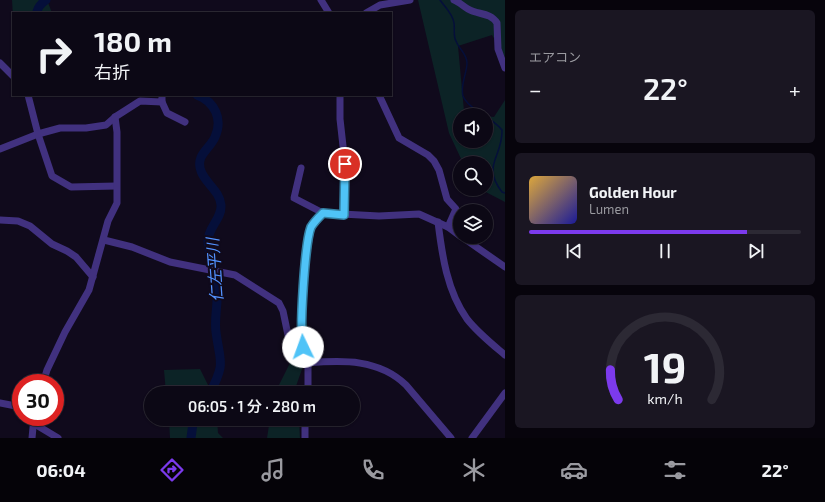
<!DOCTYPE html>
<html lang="ja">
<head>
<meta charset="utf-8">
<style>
	:root { --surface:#0c0815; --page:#1a1622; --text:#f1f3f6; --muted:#9a9aa0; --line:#2c2934; --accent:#7c3aed }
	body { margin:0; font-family:"Exo 2","Noto Sans JP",sans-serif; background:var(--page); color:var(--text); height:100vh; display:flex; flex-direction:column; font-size:15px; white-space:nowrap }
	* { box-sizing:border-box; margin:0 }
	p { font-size:13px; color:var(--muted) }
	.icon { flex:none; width:22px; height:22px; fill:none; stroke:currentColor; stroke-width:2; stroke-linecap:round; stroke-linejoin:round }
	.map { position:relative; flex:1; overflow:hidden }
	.side { display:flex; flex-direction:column; gap:10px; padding:10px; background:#07040c; width:320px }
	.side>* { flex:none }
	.top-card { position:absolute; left:12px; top:12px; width:380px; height:84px; border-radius:0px; box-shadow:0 1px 3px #0004,0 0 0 1px var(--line); background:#0c0815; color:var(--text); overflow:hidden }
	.controls { position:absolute; left:453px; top:108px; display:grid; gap:8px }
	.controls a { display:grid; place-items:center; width:40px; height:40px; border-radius:50%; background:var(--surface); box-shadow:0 1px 3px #0004,0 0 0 1px var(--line); font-size:20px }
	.speed { position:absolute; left:12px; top:374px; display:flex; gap:8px; font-size:20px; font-weight:700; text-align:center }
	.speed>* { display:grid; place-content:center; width:52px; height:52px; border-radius:50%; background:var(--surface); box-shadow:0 1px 3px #0004,0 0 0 1px var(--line); line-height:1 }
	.speed .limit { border:6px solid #d22; background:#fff; color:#111 }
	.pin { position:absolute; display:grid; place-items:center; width:34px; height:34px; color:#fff; margin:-17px; border:2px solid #fff; border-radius:50%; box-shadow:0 1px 4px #0007 }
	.me { position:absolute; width:44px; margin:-22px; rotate:357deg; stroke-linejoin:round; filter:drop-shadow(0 0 3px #0008) }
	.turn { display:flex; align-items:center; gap:14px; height:84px; padding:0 16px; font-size:18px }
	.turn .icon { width:52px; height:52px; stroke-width:2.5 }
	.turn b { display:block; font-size:28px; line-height:34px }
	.big { font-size:30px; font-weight:600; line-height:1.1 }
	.side .tile { flex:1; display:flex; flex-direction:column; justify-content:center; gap:6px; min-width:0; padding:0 14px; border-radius:6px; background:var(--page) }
	.side .dial { align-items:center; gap:0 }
	.dial svg { height:104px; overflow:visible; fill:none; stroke:var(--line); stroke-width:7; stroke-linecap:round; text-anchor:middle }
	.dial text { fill:var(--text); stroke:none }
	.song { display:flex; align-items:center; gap:12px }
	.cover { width:48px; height:48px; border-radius:6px; background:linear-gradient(135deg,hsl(40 70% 55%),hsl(240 70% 35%)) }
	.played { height:4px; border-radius:2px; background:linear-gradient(90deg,var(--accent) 80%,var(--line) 80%) }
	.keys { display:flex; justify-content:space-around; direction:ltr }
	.heat { display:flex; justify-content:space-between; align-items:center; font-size:22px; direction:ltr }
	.trip { position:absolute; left:144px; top:386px; width:216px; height:40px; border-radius:20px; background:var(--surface); box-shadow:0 1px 3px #0004,0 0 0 1px var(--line); font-weight:600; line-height:40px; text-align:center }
	.dock { display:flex; height:64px; justify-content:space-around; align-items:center; background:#050308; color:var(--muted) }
	.dock .icon { width:28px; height:28px }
	.dock .on { color:var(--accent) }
	.dock b { font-size:18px; color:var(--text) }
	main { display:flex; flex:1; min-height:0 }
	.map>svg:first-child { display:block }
	.green { fill:#0c2326 }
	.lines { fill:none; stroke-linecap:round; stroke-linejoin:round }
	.stream { stroke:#050f3a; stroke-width:1.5 }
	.river { stroke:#050f3a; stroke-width:9 }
	.minor { stroke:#41317f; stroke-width:7 }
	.route-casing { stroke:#337fa1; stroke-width:10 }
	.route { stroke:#4fc3f7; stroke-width:7 }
	.labels { text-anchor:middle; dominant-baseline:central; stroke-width:4; stroke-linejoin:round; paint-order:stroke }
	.water-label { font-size:16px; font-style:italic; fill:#5392ff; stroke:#100a1c }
</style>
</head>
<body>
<main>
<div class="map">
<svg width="505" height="438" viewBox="0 0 505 438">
	<rect width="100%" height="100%" fill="#100a1c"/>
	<!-- green -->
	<g class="green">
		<path d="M 12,0 L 47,0 L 52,13 L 13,13 L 13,17 Z"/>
		<path d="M 418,0 L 505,0 L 505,57 L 492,35 L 458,46 L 464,111 L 483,115 L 460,115 L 460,141 L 486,141 L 486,116 L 494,117 L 505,100 L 505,202 L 480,189 L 486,189 L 486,163 L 463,163 L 449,133 Z"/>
		<path d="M 300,307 L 313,338 L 295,389 L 295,393 L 275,393 L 293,357 Z"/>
		<path d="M 200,369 L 212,393 L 166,393 L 164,370 Z"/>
		<path d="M 169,419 L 217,419 L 218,433 L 223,438 L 170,438 Z"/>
		<path d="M 270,419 L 299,419 L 300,438 L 267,438 Z"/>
	</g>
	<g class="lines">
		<!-- stream -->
		<path class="stream" d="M 440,0 C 445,7 453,14 454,23 C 455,29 453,36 456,41 C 459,49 467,54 467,63 C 467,73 460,85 463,96 C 468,109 492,117 502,130 C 503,157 481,165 502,192 L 505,193"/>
		<!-- river -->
		<g class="river">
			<path d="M 37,13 C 37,7 42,3 46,0"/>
			<path d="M 197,95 C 215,102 223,119 215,137 C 210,149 195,155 201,171 C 205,183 220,191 221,205 C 222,219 208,227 208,241 C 209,258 216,275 217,292 C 218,306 214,319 216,332 C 220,363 226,362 210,393"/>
			<path d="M 191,438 L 193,423 L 196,421 L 204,422 L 205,419"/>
		</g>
		<!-- minor -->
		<g class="minor">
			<path d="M 321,0 L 329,13"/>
			<path d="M 454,0 C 459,2 463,6 468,9 C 478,15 490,12 497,23 L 498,49 L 505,68"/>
			<path d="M 366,13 L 380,5 L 410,0"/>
			<path d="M 0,63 L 13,76"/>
			<path d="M 28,95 L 38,134 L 52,176 L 71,187 L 116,186"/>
			<path d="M 340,95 L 340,119 L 345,164 L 344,215"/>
			<path d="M 379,95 L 399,138 L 428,155 L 434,161 L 439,170 L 447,199 L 456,209 L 448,227"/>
			<path d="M 162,102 L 167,113 L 185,122"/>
			<path d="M 0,149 L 38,134 L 60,128 L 86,128 L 106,125 L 115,117 L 140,101 L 162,102 L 162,95"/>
			<path d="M 301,168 L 294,198 L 323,213 L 379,216 L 419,214 L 448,227 L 460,236"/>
			<path d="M 0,220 L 18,221 L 30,226 L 52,244 L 67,251 L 76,257 L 93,277"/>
			<path d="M 438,222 C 442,255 447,291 467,319 C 478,333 492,344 505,355"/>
			<path d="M 462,237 L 505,267"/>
			<path d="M 104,240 L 132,247 L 170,262 L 235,275 L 279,303 L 283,311 L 288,335 L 291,340 L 303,347"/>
			<path d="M 308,363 C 343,360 379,359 406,385 L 451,438"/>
			<path d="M 43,383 L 47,370 L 65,332 L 89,290 L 108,221 L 117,203 L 117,132 L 115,117"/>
			<path d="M 308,393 L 308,363 L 301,338 L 305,265 L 311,228 L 323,213"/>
			<path d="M 0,403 L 21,407"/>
			<path d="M 305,419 L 305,438"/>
			<path d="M 33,423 L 58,438"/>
			<path d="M 32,438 L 34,417"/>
			<path d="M 472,438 L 505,393"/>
		</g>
	</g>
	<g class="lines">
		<defs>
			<path id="route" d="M 303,347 C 299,332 305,242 311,227 C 314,222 319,217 323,213 L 344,215 L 345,164"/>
		</defs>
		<!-- route casing -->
		<use href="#route" class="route-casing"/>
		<!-- route -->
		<use href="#route" class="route"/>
	</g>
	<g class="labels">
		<!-- water labels -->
		<g class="water-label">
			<text transform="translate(214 270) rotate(-94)">仁左平川</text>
		</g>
	</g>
</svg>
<div class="controls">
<a><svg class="icon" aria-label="sound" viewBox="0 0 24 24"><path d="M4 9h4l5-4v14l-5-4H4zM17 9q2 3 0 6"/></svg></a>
<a><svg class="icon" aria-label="search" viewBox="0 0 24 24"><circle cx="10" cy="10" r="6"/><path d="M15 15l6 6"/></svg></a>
<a><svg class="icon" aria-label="layers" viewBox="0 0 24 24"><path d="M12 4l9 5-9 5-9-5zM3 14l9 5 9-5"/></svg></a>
</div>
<div class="speed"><div class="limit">30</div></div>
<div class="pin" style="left:345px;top:164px;background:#d93025"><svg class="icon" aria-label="arrive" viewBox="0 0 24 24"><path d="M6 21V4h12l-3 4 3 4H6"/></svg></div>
<svg class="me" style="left:303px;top:347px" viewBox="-20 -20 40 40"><circle r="19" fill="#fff"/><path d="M0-13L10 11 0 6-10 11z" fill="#4fc3f7"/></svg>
<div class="trip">06:05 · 1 分 · 280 m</div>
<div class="top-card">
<div class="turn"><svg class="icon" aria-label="right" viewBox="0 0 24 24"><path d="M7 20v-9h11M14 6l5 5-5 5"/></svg><div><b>180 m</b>右折</div></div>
</div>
</div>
<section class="side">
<div class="tile"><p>エアコン</p>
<div class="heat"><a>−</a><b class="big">22°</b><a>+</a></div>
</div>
<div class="tile">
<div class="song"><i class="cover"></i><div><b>Golden Hour</b><p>Lumen</p></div></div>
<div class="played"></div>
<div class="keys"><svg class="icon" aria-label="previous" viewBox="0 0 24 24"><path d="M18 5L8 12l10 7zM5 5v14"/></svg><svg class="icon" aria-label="pause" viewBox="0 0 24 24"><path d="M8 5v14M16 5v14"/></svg><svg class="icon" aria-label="next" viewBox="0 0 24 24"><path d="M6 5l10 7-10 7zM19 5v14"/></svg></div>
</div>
<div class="tile dial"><svg viewBox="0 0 100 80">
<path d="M14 69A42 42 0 1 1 86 69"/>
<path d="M14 69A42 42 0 0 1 8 46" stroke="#7c3aed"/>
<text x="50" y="56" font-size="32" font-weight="700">19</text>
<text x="50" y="72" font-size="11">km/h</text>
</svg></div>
</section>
</main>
<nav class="dock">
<b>06:04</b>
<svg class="icon on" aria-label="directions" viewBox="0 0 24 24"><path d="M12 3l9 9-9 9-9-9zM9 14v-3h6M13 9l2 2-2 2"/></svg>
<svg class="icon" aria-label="music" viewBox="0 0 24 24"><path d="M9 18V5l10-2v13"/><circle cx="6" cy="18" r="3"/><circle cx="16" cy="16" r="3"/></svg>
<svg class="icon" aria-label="phone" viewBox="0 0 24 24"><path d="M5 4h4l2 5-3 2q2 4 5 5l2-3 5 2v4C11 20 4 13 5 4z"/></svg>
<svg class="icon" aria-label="climate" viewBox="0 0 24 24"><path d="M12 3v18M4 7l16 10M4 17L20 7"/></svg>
<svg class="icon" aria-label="car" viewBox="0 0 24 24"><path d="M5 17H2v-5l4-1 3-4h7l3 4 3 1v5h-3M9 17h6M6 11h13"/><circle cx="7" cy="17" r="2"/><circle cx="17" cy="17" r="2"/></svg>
<svg class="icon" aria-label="filters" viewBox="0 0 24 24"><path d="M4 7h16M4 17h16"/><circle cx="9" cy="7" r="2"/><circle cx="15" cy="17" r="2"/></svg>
<b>22°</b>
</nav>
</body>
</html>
